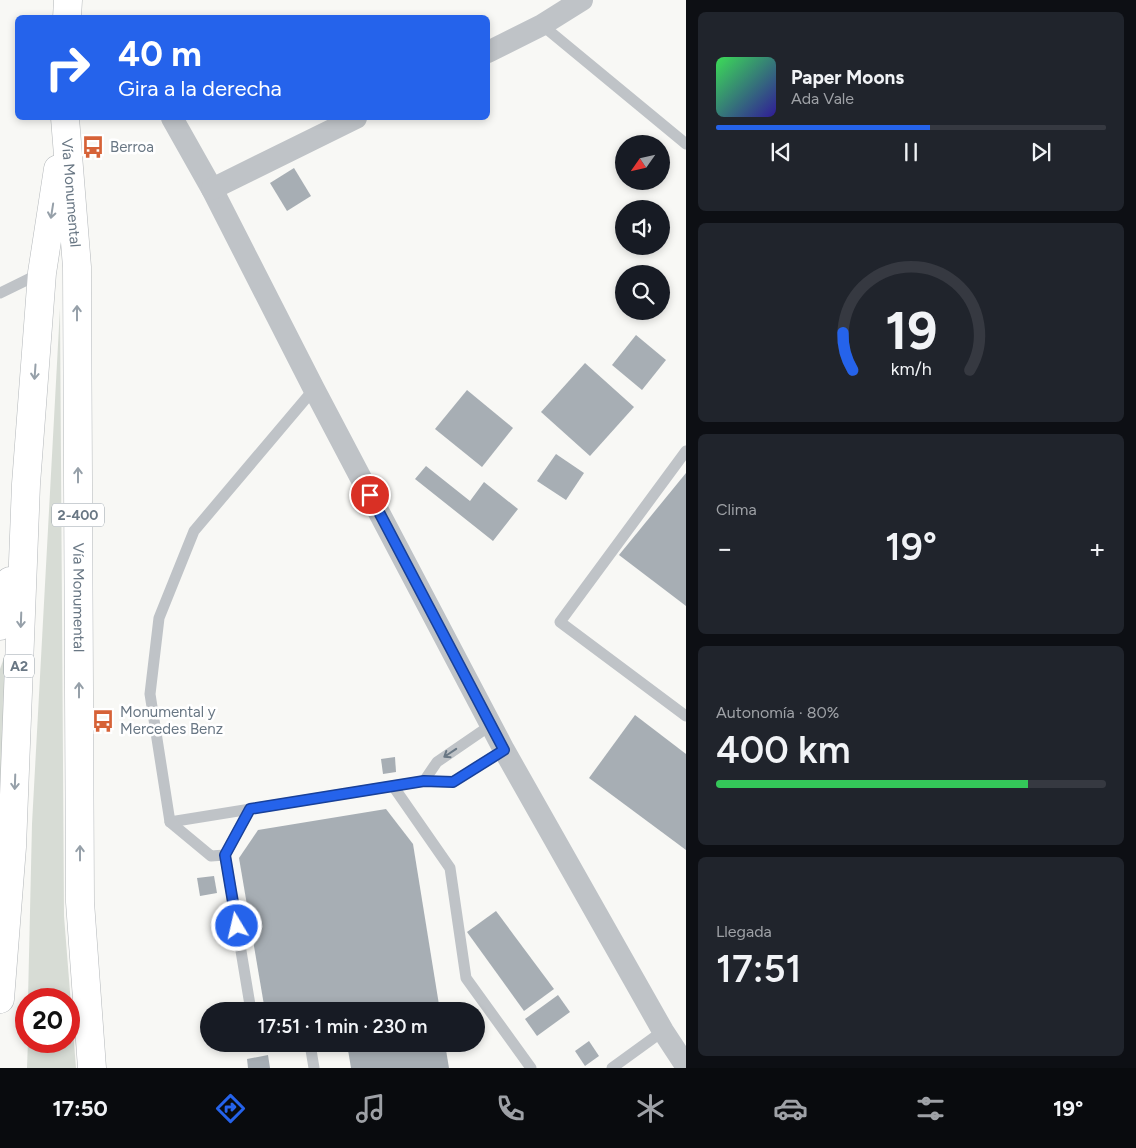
<!DOCTYPE html>
<html lang="es">
<head>
<meta charset="utf-8">
<style>
	:root { --surface:#171b24; --page:#20242c; --text:#f1f3f6; --muted:#9ea1a6; --line:#363941; --accent:#2563eb }
	body { margin:0; font-family:Figtree,sans-serif; background:var(--page); color:var(--text); height:100vh; display:flex; flex-direction:column; font-size:19px; white-space:nowrap }
	* { box-sizing:border-box; margin:0 }
	p { font-size:16px; color:var(--muted) }
	.icon { flex:none; width:28px; height:28px; fill:none; stroke:currentColor; stroke-width:2; stroke-linecap:round; stroke-linejoin:round }
	.map { position:relative; flex:1; overflow:hidden }
	.drawer { display:flex; flex-direction:column; gap:12px; padding:12px; background:#0d0f14; width:450px }
	.drawer>* { flex:none }
	.guide { position:absolute; left:15px; top:15px; width:475px; height:105px; border-radius:8px; box-shadow:0 2px 8px #0003; background:#2563eb; color:#fff; overflow:hidden }
	.needle { width:32px; rotate:236deg }
	.fabs { position:absolute; left:615px; top:135px; display:grid; gap:10px }
	.fabs a { display:grid; place-items:center; width:55px; height:55px; border-radius:50%; background:var(--surface); box-shadow:0 2px 8px #0003; font-size:25px }
	.speed { position:absolute; left:15px; top:988px; display:flex; gap:10px; font-size:25px; font-weight:700; text-align:center }
	.speed>* { display:grid; place-content:center; width:65px; height:65px; border-radius:50%; background:var(--surface); box-shadow:0 2px 8px #0003; line-height:1 }
	.speed .limit { border:8px solid #d22; background:#fff; color:#111 }
	.pin { position:absolute; display:grid; place-items:center; width:42px; height:42px; color:#fff; margin:-21px; border:2px solid #fff; border-radius:50%; box-shadow:0 1px 5px #0007 }
	.me { position:absolute; width:55px; margin:-28px; rotate:351deg; stroke-linejoin:round; filter:drop-shadow(0 0 4px #0008) }
	.turn { display:flex; align-items:center; gap:18px; height:105px; padding:0 20px; font-size:22px }
	.turn .icon { width:65px; height:65px; stroke-width:2.5 }
	.turn b { display:block; font-size:35px; line-height:42px }
	.big { font-size:38px; font-weight:600; line-height:1.1 }
	.drawer .widget { flex:1; display:flex; flex-direction:column; justify-content:center; gap:8px; min-width:0; padding:0 18px; border-radius:8px; background:var(--page) }
	.drawer .dial { align-items:center; gap:0 }
	.dial svg { height:130px; overflow:visible; fill:none; stroke:var(--line); stroke-width:7; stroke-linecap:round; text-anchor:middle }
	.dial text { fill:var(--text); stroke:none }
	.song { display:flex; align-items:center; gap:15px }
	.cover { width:60px; height:60px; border-radius:8px; background:linear-gradient(135deg,hsl(130 70% 55%),hsl(250 70% 35%)) }
	.played { height:5px; border-radius:2px; background:linear-gradient(90deg,var(--accent) 55%,var(--line) 55%) }
	.keys { display:flex; justify-content:space-around; direction:ltr }
	.heat { display:flex; justify-content:space-between; align-items:center; font-size:28px; direction:ltr }
	.charge { height:8px; border-radius:4px; background:linear-gradient(90deg,#34c759 80%,var(--line) 0) }
	.trip { position:absolute; left:200px; top:1002px; width:285px; height:50px; border-radius:25px; background:var(--surface); box-shadow:0 2px 8px #0003; font-weight:600; line-height:50px; text-align:center }
	.tabs { display:flex; height:80px; justify-content:space-around; align-items:center; background:#090b0e; color:var(--muted) }
	.tabs .icon { width:35px; height:35px }
	.tabs .on { color:var(--accent) }
	.tabs b { font-size:22px; color:var(--text) }
	main { display:flex; flex:1; min-height:0 }
	.map>svg:first-child { display:block }
	.green { fill:#d7dcd5 }
	.building { fill:#a7aeb4 }
	.lines { fill:none; stroke-linecap:round; stroke-linejoin:round }
	.highway-casing { stroke:#b3b7ba; stroke-width:29 }
	.lane { stroke:#bfc3c7; stroke-width:11 }
	.street { stroke:#bfc3c7; stroke-width:22 }
	.highway { stroke:#fff; stroke-width:28 }
	.oneway { stroke:#96a0a9 }
	.oneway2 { stroke:#697784 }
	.route-casing { stroke:#184099; stroke-width:12 }
	.route { stroke:#2563eb; stroke-width:9 }
	.labels { text-anchor:middle; dominant-baseline:central; stroke-width:5; stroke-linejoin:round; paint-order:stroke }
	.shield { fill:#fff; stroke:#96a0a9; stroke-width:1 }
	.shield-label { font-size:14px; font-weight:bold; fill:#697784 }
	.poi-label { font-size:15px; fill:#697784; stroke:#fff; text-anchor:start }
	.street-label { font-size:15px; fill:#697784; stroke:#fff }
</style>
</head>
<body>
<main>
<div class="map">
<svg width="686" height="1068" viewBox="0 0 686 1068">
	<rect width="100%" height="100%" fill="#f8f8f5"/>
	<!-- green -->
	<g class="green">
		<path d="M 60,308 L 64,916 L 76,1068 L 27,1068 L 28,1041 L 69,1041 L 69,999 L 28,999 L 32,824 Z"/>
		<path d="M 11,638 L 0,794 L 0,669 Z"/>
	</g>
	<!-- building -->
	<g class="building">
		<path d="M 294,168 L 311,196 L 287,211 L 270,183 Z"/>
		<path d="M 636,335 L 666,360 L 642,390 L 612,365 Z"/>
		<path d="M 585,363 L 634,407 L 590,456 L 541,412 Z"/>
		<path d="M 467,390 L 513,428 L 482,467 L 435,429 Z"/>
		<path d="M 556,454 L 584,473 L 566,500 L 537,481 Z"/>
		<path d="M 426,466 L 470,501 L 484,482 L 518,509 L 493,541 L 415,479 Z"/>
		<path d="M 686,473 L 686,606 L 619,555 Z"/>
		<path d="M 635,715 L 686,754 L 686,850 L 589,778 Z"/>
		<path d="M 395,757 L 396,772 L 383,774 L 381,759 Z"/>
		<path d="M 386,809 L 413,844 L 440,1011 L 265,1011 L 239,858 L 258,830 Z"/>
		<path d="M 214,876 L 217,893 L 200,896 L 197,878 Z"/>
		<path d="M 496,911 L 554,989 L 524,1011 L 467,932 Z"/>
		<path d="M 558,995 L 570,1012 L 537,1036 L 525,1019 Z"/>
		<path d="M 589,1041 L 599,1056 L 585,1066 L 575,1051 Z"/>
		<path d="M 347,1044 L 445,1044 L 449,1068 L 351,1068 Z"/>
		<path d="M 268,1055 L 270,1068 L 248,1068 L 247,1059 Z"/>
	</g>
	<g class="lines">
		<defs>
			<g id="highway">
				<path d="M 67,18 L 68,0"/>
				<path id="s1" d="M 65,118 L 77,267 L 80,902 L 92,1068"/>
				<path d="M 0,626 L 10,581"/>
				<path d="M 0,999 L 12,847 L 26,484 L 42,273 L 58,169"/>
			</g>
		</defs>
		<!-- highway casing -->
		<use href="#highway" class="highway-casing"/>
		<!-- lane -->
		<g class="lane">
			<path d="M 542,25 L 686,144"/>
			<path d="M 0,293 L 41,273"/>
			<path d="M 314,389 L 194,531 L 159,618 L 150,694 L 170,822 L 424,781"/>
			<path d="M 686,451 L 560,622 L 686,716"/>
			<path d="M 491,725 L 437,762 L 424,781 L 453,782 L 504,750"/>
			<path d="M 393,786 L 450,868 L 466,978 L 531,1068"/>
			<path d="M 170,822 L 211,856 L 225,855 L 250,809"/>
			<path d="M 225,855 L 251,1011"/>
			<path d="M 256,1044 L 261,1044"/>
			<path d="M 310,1044 L 314,1068"/>
			<path d="M 612,1068 L 663,1031"/>
		</g>
		<!-- street -->
		<g class="street">
			<path d="M 488,52 L 542,25 L 582,0"/>
			<path d="M 172,118 L 212,189 L 314,389 L 504,750 L 663,1031 L 686,1066"/>
			<path d="M 212,189 L 356,118"/>
		</g>
		<!-- highway -->
		<use href="#highway" class="highway"/>
	</g>
	<!-- one-way arrows -->
	<defs><path id="oneway-shaft" d="M-6 0H5M1.5-3L5.5 0L1.5 3" fill="none" stroke-width="1.6" stroke-linecap="round" stroke-linejoin="round" transform="scale(1.25)"/></defs>
	<g class="oneway">
		<use href="#oneway-shaft" transform="translate(52 211) rotate(99)"/>
		<use href="#oneway-shaft" transform="translate(77 313) rotate(-90)"/>
		<use href="#oneway-shaft" transform="translate(35 372) rotate(94)"/>
		<use href="#oneway-shaft" transform="translate(78 475) rotate(-90)"/>
		<use href="#oneway-shaft" transform="translate(21 620) rotate(92)"/>
		<use href="#oneway-shaft" transform="translate(79 690) rotate(-90)"/>
		<use href="#oneway-shaft" transform="translate(15 782) rotate(92)"/>
		<use href="#oneway-shaft" transform="translate(80 853) rotate(-90)"/>
	</g>
	<use class="oneway2" href="#oneway-shaft" transform="translate(450 753) rotate(146)"/>
	<g class="lines">
		<defs>
			<path id="route" d="M 237,926 L 225,855 L 250,809 L 424,781 L 453,782 L 504,750 L 370,495"/>
		</defs>
		<!-- route casing -->
		<use href="#route" class="route-casing"/>
		<!-- route -->
		<use href="#route" class="route"/>
	</g>
	<!-- icons -->
	<defs>
		<symbol id="bus-bare" viewBox="-9 -9 18 18"><path d="M-5-6H5V4H4V6H2V4H-2V6H-4V4H-5ZM-3.5-4V0h7V-4ZM-3.5 1.2v1.5H-2V1.2ZM2 1.2v1.5H3.5V1.2Z" fill="#d66237" stroke="#fff" stroke-width="2.5" paint-order="stroke"/></symbol>
	</defs>
	<g fill-rule="evenodd">
		<use href="#bus-bare" x="77" y="131" width="32" height="32"/>
		<use href="#bus-bare" x="87" y="705" width="32" height="32"/>
	</g>
	<g class="labels">
		<!-- shield labels -->
		<g class="shield">
			<rect x="52" y="503.5" width="52" height="23" rx="4"/>
			<rect x="4" y="654.5" width="30" height="23" rx="4"/>
		</g>
		<g class="shield-label">
			<text x="78" y="515">2-400</text>
			<text x="19" y="666">A2</text>
		</g>
		<!-- poi labels -->
		<g class="poi-label">
			<text x="110" y="147">Berroa</text>
			<text x="120" y="712">Monumental y<tspan x="120" dy="17">Mercedes Benz</tspan></text>
		</g>
		<!-- street labels -->
		<g class="street-label">
			<text stroke="none"><textPath href="#s1" startOffset="75">Vía Monumental</textPath></text>
			<text stroke="none"><textPath href="#s1" startOffset="480">Vía Monumental</textPath></text>
		</g>
	</g>
</svg>
<div class="fabs">
<a><svg class="needle" viewBox="-14 -14 28 28"><path d="M0-13l5 13h-10z" fill="#e53935"/><path d="M0 13l5-13h-10z" fill="#9ea1a6"/></svg></a>
<a><svg class="icon" aria-label="sound" viewBox="0 0 24 24"><path d="M4 9h4l5-4v14l-5-4H4zM17 9q2 3 0 6"/></svg></a>
<a><svg class="icon" aria-label="search" viewBox="0 0 24 24"><circle cx="10" cy="10" r="6"/><path d="M15 15l6 6"/></svg></a>
</div>
<div class="speed"><div class="limit">20</div></div>
<div class="pin" style="left:370px;top:495px;background:#d93025"><svg class="icon" aria-label="arrive" viewBox="0 0 24 24"><path d="M6 21V4h12l-3 4 3 4H6"/></svg></div>
<svg class="me" style="left:237px;top:926px" viewBox="-20 -20 40 40"><circle r="17" fill="#2563eb" stroke="#fff" stroke-width="3"/><path d="M0-11L8 9 0 5-8 9z" fill="#fff"/></svg>
<div class="trip">17:51 · 1 min · 230 m</div>
<div class="guide">
<div class="turn"><svg class="icon" aria-label="right" viewBox="0 0 24 24"><path d="M7 20v-9h11M14 6l5 5-5 5"/></svg><div><b>40 m</b>Gira a la derecha</div></div>
</div>
</div>
<section class="drawer">
<div class="widget">
<div class="song"><i class="cover"></i><div><b>Paper Moons</b><p>Ada Vale</p></div></div>
<div class="played"></div>
<div class="keys"><svg class="icon" aria-label="previous" viewBox="0 0 24 24"><path d="M18 5L8 12l10 7zM5 5v14"/></svg><svg class="icon" aria-label="pause" viewBox="0 0 24 24"><path d="M8 5v14M16 5v14"/></svg><svg class="icon" aria-label="next" viewBox="0 0 24 24"><path d="M6 5l10 7-10 7zM19 5v14"/></svg></div>
</div>
<div class="widget dial"><svg viewBox="0 0 100 80">
<path d="M14 69A42 42 0 1 1 86 69"/>
<path d="M14 69A42 42 0 0 1 8 46" stroke="#2563eb"/>
<text x="50" y="56" font-size="32" font-weight="700">19</text>
<text x="50" y="72" font-size="11">km/h</text>
</svg></div>
<div class="widget"><p>Clima</p>
<div class="heat"><a>−</a><b class="big">19°</b><a>+</a></div>
</div>
<div class="widget"><p>Autonomía · 80%</p><b class="big">400 km</b><div class="charge"></div></div>
<div class="widget"><p>Llegada</p><b class="big">17:51</b></div>
</section>
</main>
<nav class="tabs">
<b>17:50</b>
<svg class="icon on" aria-label="directions" viewBox="0 0 24 24"><path d="M12 3l9 9-9 9-9-9zM9 14v-3h6M13 9l2 2-2 2"/></svg>
<svg class="icon" aria-label="music" viewBox="0 0 24 24"><path d="M9 18V5l10-2v13"/><circle cx="6" cy="18" r="3"/><circle cx="16" cy="16" r="3"/></svg>
<svg class="icon" aria-label="phone" viewBox="0 0 24 24"><path d="M5 4h4l2 5-3 2q2 4 5 5l2-3 5 2v4C11 20 4 13 5 4z"/></svg>
<svg class="icon" aria-label="climate" viewBox="0 0 24 24"><path d="M12 3v18M4 7l16 10M4 17L20 7"/></svg>
<svg class="icon" aria-label="car" viewBox="0 0 24 24"><path d="M5 17H2v-5l4-1 3-4h7l3 4 3 1v5h-3M9 17h6M6 11h13"/><circle cx="7" cy="17" r="2"/><circle cx="17" cy="17" r="2"/></svg>
<svg class="icon" aria-label="filters" viewBox="0 0 24 24"><path d="M4 7h16M4 17h16"/><circle cx="9" cy="7" r="2"/><circle cx="15" cy="17" r="2"/></svg>
<b>19°</b>
</nav>
</body>
</html>
